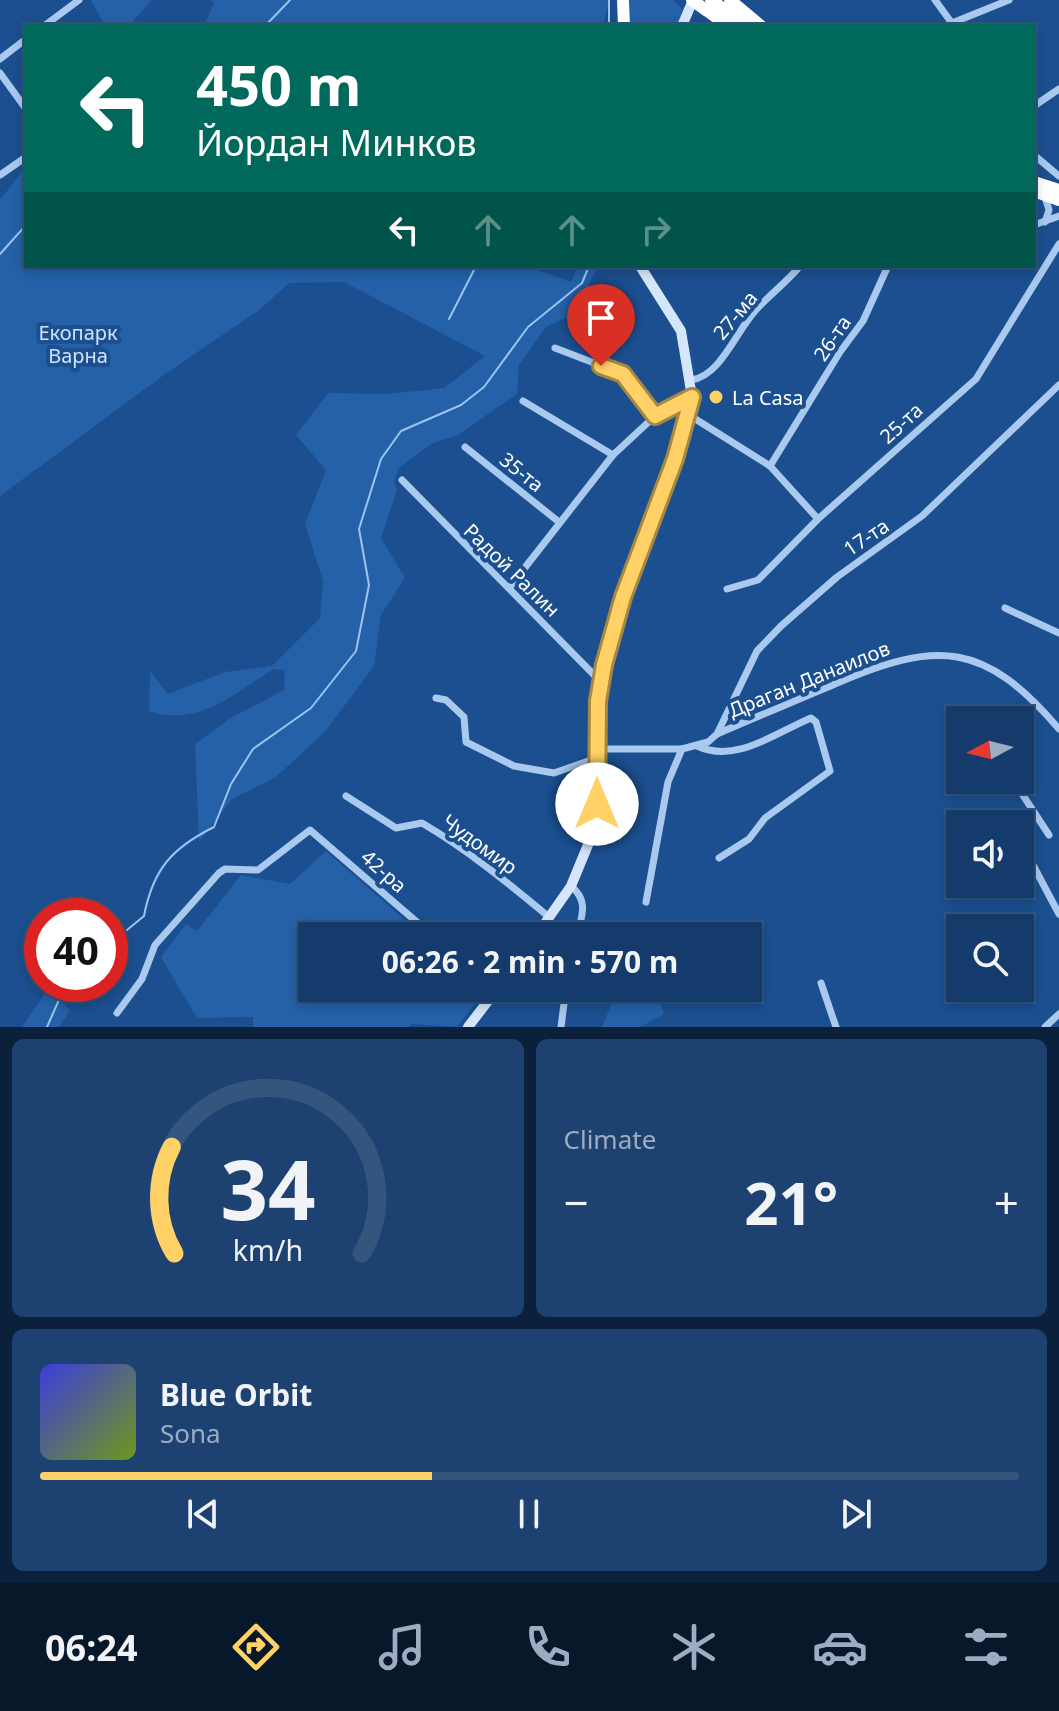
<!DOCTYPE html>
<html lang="en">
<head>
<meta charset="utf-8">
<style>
	:root { --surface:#143b6b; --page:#1d4271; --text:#f1f3f6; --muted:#9dadc1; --line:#33557e; --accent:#ffd166 }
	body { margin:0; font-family:"Noto Sans",sans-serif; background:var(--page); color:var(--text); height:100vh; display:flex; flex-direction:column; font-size:30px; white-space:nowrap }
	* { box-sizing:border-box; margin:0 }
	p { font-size:26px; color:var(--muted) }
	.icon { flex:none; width:44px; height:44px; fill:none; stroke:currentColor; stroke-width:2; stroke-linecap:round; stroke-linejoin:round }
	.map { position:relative; height:1027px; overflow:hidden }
	.panel { display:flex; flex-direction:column; gap:12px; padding:12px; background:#0b203b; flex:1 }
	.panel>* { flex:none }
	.hud { position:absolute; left:24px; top:24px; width:1012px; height:244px; border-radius:0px; box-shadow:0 4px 12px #0003,0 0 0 2px var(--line); background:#00695c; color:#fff; overflow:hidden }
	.needle { width:52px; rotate:263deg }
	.buttons { position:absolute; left:946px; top:706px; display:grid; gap:16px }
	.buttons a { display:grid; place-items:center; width:88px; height:88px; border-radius:0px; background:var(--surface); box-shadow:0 4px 12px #0003,0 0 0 2px var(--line); font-size:40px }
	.speed { position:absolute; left:24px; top:898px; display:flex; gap:16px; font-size:40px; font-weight:700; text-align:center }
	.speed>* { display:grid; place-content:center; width:104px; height:104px; border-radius:50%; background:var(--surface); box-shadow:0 4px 12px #0003,0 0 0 2px var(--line); line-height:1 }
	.speed .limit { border:12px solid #d22; background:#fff; color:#111 }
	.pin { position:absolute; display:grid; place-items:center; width:68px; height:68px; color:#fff; margin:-82px -34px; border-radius:50% 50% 50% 0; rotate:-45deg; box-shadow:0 0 8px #0007 }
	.pin .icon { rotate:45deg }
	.me { position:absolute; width:88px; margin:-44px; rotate:0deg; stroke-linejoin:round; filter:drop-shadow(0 0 6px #0008) }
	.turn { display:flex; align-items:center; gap:28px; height:168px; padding:0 40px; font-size:36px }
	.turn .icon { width:104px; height:104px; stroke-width:2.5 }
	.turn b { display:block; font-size:56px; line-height:68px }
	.lanes { display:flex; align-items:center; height:76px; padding:0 40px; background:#0003; justify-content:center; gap:40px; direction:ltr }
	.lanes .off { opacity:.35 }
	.big { font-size:60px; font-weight:700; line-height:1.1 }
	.panel .widget { flex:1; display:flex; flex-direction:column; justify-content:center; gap:12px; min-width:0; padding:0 28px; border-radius:12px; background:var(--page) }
	.panel .dial { align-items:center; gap:0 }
	.dial svg { height:208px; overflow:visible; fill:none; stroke:var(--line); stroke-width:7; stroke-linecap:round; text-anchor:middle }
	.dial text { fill:var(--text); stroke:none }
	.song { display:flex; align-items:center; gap:24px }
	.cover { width:96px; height:96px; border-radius:12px; background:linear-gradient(135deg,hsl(240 70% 55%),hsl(80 70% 35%)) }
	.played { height:8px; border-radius:4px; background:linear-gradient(90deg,var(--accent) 40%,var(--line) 40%) }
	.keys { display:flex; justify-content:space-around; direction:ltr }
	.heat { display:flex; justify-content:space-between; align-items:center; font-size:44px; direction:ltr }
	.panel .tiles { flex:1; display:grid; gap:12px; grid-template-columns:1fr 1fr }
	.widget:last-child { grid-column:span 2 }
	.trip { position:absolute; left:298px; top:922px; width:464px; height:80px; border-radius:0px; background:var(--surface); box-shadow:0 4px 12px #0003,0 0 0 2px var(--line); font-weight:700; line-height:80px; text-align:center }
	.tabs { display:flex; height:128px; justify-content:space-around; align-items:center; background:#08182b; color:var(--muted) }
	.tabs .icon { width:56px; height:56px }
	.tabs .active { color:var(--accent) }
	.tabs b { font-size:36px; color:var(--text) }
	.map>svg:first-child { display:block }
	.green { fill:#2461a8 }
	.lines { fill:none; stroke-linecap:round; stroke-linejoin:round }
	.stream { stroke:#9cc4f0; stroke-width:2 }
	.street { stroke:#a9c9ee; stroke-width:7 }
	.secondary { stroke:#d6e6fa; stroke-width:10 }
	.highway { stroke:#fff; stroke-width:12 }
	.highway-bridge { stroke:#fff; stroke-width:12 }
	.route-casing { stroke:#a68842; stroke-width:20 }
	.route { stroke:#ffd166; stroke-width:14 }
	.poi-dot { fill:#ffd166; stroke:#1b4f8f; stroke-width:3 }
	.labels { text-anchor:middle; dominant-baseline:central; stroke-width:8; stroke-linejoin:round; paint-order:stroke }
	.street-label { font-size:20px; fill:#fff; stroke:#1b4f8f }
	.park-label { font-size:20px; fill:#cfe3fa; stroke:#1b4f8f }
	.poi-label { font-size:20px; fill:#fff; stroke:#1b4f8f; text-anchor:start }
</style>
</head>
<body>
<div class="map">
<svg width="1059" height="1027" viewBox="0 0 1059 1027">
	<rect width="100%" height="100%" fill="#1b4f8f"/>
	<!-- green -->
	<g class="green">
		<path d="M 91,0 L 151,0 L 129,26 L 105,26 Z"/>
		<path d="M 211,0 L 609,0 L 603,26 L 204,26 L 214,3 Z"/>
		<path d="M 630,0 L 673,0 L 683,10 L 677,26 L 629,26 Z"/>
		<path d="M 26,166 L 26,266 L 527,266 L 571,282 L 578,266 L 598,266 L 574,314 L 546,327 L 519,365 L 517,394 L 458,435 L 431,444 L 399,468 L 394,481 L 397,490 L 381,538 L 405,578 L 381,615 L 374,666 L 325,732 L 276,777 L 232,799 L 199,842 L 195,744 L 229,719 L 284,690 L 285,670 L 273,669 C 235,694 196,728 149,711 L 150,671 L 168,694 L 225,672 L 272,666 L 320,618 L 323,581 L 305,524 L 326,470 L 296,435 L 328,393 L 387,394 L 444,388 L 485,356 L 344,282 L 289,283 L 258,311 L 168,372 L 0,496 L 0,200 Z"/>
		<path d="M 326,851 L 423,936 L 312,936 L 312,988 L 481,988 L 485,991 L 457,1027 L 411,1024 L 410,1027 L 253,1027 L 253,1017 L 197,1018 L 161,957 L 186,924 L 197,931 L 241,875 L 290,884 Z"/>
		<path d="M 618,988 L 663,989 L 660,1002 L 664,1014 L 640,1027 L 602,1027 Z"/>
		<path d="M 48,989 L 70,1010 L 59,1027 L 22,1027 Z"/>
	</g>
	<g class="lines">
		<!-- stream -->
		<g class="stream">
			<path d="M 609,0 L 609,26"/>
			<path d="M 265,26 L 290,0"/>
			<path d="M 0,254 L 26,225"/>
			<path d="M 449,319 L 476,266"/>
			<path d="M 110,944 L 144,916 C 153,869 172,848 214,827 L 231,784 L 253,749 L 311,708 L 356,651 L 369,585 L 359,529 L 381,459 L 401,431 L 461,405 L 484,387 L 528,327 L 582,283 L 589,266"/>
			<path d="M 47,1027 L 66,984"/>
		</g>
		<!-- street -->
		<g class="street">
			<path d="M 935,0 L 954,26"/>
			<path d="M 952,23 L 1009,0"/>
			<path d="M 44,26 L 79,0"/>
			<path d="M 0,59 L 26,39"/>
			<path d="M 0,73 L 26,109"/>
			<path d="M 1034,106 L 1059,89"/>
			<path d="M 1034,155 L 1059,176"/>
			<path d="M 0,175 L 26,157"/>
			<path d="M 1045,197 L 1049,210 L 1045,222"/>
			<path d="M 1034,225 L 1059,216"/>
			<path d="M 555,348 L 623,374 L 655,416"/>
			<path d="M 691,380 C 720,377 737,330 755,311 C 769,295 786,283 800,266"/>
			<path d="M 523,401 L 613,455"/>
			<path d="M 689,415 L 770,466 L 818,519"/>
			<path d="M 465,447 L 559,522"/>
			<path d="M 770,466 L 840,352 L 863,321 L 888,266"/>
			<path d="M 402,480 L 601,682"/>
			<path d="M 509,588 L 613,455 L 655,416 L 692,397"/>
			<path d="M 727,589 L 758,580 L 818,519 L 976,379 L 1059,244"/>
			<path d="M 1005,608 L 1059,633"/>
			<path d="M 436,698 L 446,700 L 464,717 L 466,742 L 514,766 L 554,773 L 597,758"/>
			<path d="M 717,734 L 757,651 L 781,626 L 837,577 L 922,516 L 1059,385"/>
			<path d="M 697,746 C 736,764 775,733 811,718 L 816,722 L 830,771 L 765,818 L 749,839 L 719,858"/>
			<path d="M 597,749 L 682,749 L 708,742 L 717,734 C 756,717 795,701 835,684 C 937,640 984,641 1059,729"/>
			<path d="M 1013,780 L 1049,835"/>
			<path d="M 346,796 L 396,828 L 422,823 C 468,850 508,883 549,917"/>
			<path d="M 1025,850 L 1059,914"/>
			<path d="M 571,886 C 589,901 582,915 577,936"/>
			<path d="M 646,902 L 668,782 L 682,749"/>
			<path d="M 821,983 L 836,1027"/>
			<path d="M 117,1013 L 142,979 L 155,945 L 219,873 L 225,869 L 258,870 L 310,830 L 433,936"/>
			<path d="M 561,1027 L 566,988"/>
			<path d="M 1045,1027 L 1059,1014"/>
		</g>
		<!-- secondary -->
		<g class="secondary">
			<path d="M 682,26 L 693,0"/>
			<path d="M 536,936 L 571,886 L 590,840 L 597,804 L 601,682 L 623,597 L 675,459 L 692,397 L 681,331 L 640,266"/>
			<path d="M 468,1027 L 498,988"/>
		</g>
		<!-- highway -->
		<g class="highway">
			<path d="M 623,0 L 624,26"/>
			<path d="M 711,0 L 748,26"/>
			<path d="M 730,0 L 761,26"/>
			<path d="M 706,10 L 728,26"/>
			<path d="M 1034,182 L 1059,190"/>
			<path d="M 1034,191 L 1059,200"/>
		</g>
		<!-- highway-bridge -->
		<path class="highway-bridge" d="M 692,0 L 706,10"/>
	</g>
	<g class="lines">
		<defs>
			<path id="route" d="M 597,804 L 598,701 L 604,665 L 623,597 L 675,459 L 692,397 L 655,416 L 623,374 L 601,366"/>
		</defs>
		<!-- route casing -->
		<use href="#route" class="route-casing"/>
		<!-- route -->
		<use href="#route" class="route"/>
	</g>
	<!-- markers -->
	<circle class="poi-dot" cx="716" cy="397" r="8"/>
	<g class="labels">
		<!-- street labels -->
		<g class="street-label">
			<text transform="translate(735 315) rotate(-50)">27-ма</text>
			<text transform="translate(832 338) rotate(-56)">26-та</text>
			<text transform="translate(901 423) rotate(-42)">25-та</text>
			<text transform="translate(522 472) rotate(39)">35-та</text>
			<text transform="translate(866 537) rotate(-34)">17-та</text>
			<text transform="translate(512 570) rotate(44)">Радой Ралин</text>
			<text transform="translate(809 679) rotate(-22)">Драган Данаилов</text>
			<text transform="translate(480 844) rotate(36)">Чудомир</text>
			<text transform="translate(384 871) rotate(42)">42-ра</text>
		</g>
		<!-- park labels -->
		<g class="park-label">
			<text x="78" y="332">Екопарк<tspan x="78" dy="23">Варна</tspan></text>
		</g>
		<!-- poi labels -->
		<g class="poi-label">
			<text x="732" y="397">La Casa</text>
		</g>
	</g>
</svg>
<div class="buttons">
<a><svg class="needle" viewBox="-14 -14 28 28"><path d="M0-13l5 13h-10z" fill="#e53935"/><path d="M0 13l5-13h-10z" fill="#9dadc1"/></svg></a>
<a><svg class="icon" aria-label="sound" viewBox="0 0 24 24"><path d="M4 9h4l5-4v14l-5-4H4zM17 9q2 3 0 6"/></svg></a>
<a><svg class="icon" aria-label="search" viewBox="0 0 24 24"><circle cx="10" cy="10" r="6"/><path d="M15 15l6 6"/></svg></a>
</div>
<div class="speed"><div class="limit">40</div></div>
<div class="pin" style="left:601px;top:366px;background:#d93025"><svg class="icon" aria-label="arrive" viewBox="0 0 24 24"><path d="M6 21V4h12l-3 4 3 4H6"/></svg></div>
<svg class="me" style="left:597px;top:804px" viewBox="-20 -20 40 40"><circle r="19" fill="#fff"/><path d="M0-13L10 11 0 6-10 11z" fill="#ffd166"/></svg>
<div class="trip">06:26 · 2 min · 570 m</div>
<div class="hud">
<div class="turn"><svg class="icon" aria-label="left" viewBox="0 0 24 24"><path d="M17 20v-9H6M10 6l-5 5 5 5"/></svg><div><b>450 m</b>Йордан Минков</div></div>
<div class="lanes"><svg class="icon" aria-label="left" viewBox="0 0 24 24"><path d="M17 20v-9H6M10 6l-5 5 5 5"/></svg><svg class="icon off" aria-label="ahead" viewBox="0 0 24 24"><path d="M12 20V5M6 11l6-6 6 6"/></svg><svg class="icon off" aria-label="ahead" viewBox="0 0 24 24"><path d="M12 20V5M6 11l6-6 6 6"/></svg><svg class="icon off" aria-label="right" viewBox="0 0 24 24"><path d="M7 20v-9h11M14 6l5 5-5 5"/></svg></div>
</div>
</div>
<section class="panel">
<div class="tiles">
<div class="widget dial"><svg viewBox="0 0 100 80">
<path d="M14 69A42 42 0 1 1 86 69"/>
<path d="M14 69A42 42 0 0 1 13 28" stroke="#ffd166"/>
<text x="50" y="56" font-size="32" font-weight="700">34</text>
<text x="50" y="72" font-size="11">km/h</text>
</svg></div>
<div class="widget"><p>Climate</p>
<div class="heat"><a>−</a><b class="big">21°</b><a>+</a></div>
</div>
<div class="widget">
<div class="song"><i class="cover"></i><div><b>Blue Orbit</b><p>Sona</p></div></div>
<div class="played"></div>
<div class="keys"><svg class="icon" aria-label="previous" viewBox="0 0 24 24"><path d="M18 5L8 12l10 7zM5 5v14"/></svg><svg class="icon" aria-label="pause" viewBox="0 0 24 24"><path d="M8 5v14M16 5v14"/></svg><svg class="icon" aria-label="next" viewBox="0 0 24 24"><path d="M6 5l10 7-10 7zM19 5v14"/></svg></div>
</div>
</div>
</section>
<nav class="tabs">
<b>06:24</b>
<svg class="icon active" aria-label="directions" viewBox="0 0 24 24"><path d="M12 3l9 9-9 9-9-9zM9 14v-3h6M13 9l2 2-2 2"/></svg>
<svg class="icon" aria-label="music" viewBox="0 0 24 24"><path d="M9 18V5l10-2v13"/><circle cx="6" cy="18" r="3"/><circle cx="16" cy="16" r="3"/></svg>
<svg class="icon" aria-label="phone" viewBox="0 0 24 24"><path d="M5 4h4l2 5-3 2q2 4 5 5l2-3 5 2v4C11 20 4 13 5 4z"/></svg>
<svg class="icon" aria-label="climate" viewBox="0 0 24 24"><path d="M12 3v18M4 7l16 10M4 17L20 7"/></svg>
<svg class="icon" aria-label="car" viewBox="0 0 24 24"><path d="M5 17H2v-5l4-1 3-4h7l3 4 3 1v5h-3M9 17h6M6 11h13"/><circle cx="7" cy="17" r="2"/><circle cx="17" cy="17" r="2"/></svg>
<svg class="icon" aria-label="filters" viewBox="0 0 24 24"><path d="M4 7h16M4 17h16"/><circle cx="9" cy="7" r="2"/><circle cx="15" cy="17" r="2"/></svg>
</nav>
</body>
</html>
